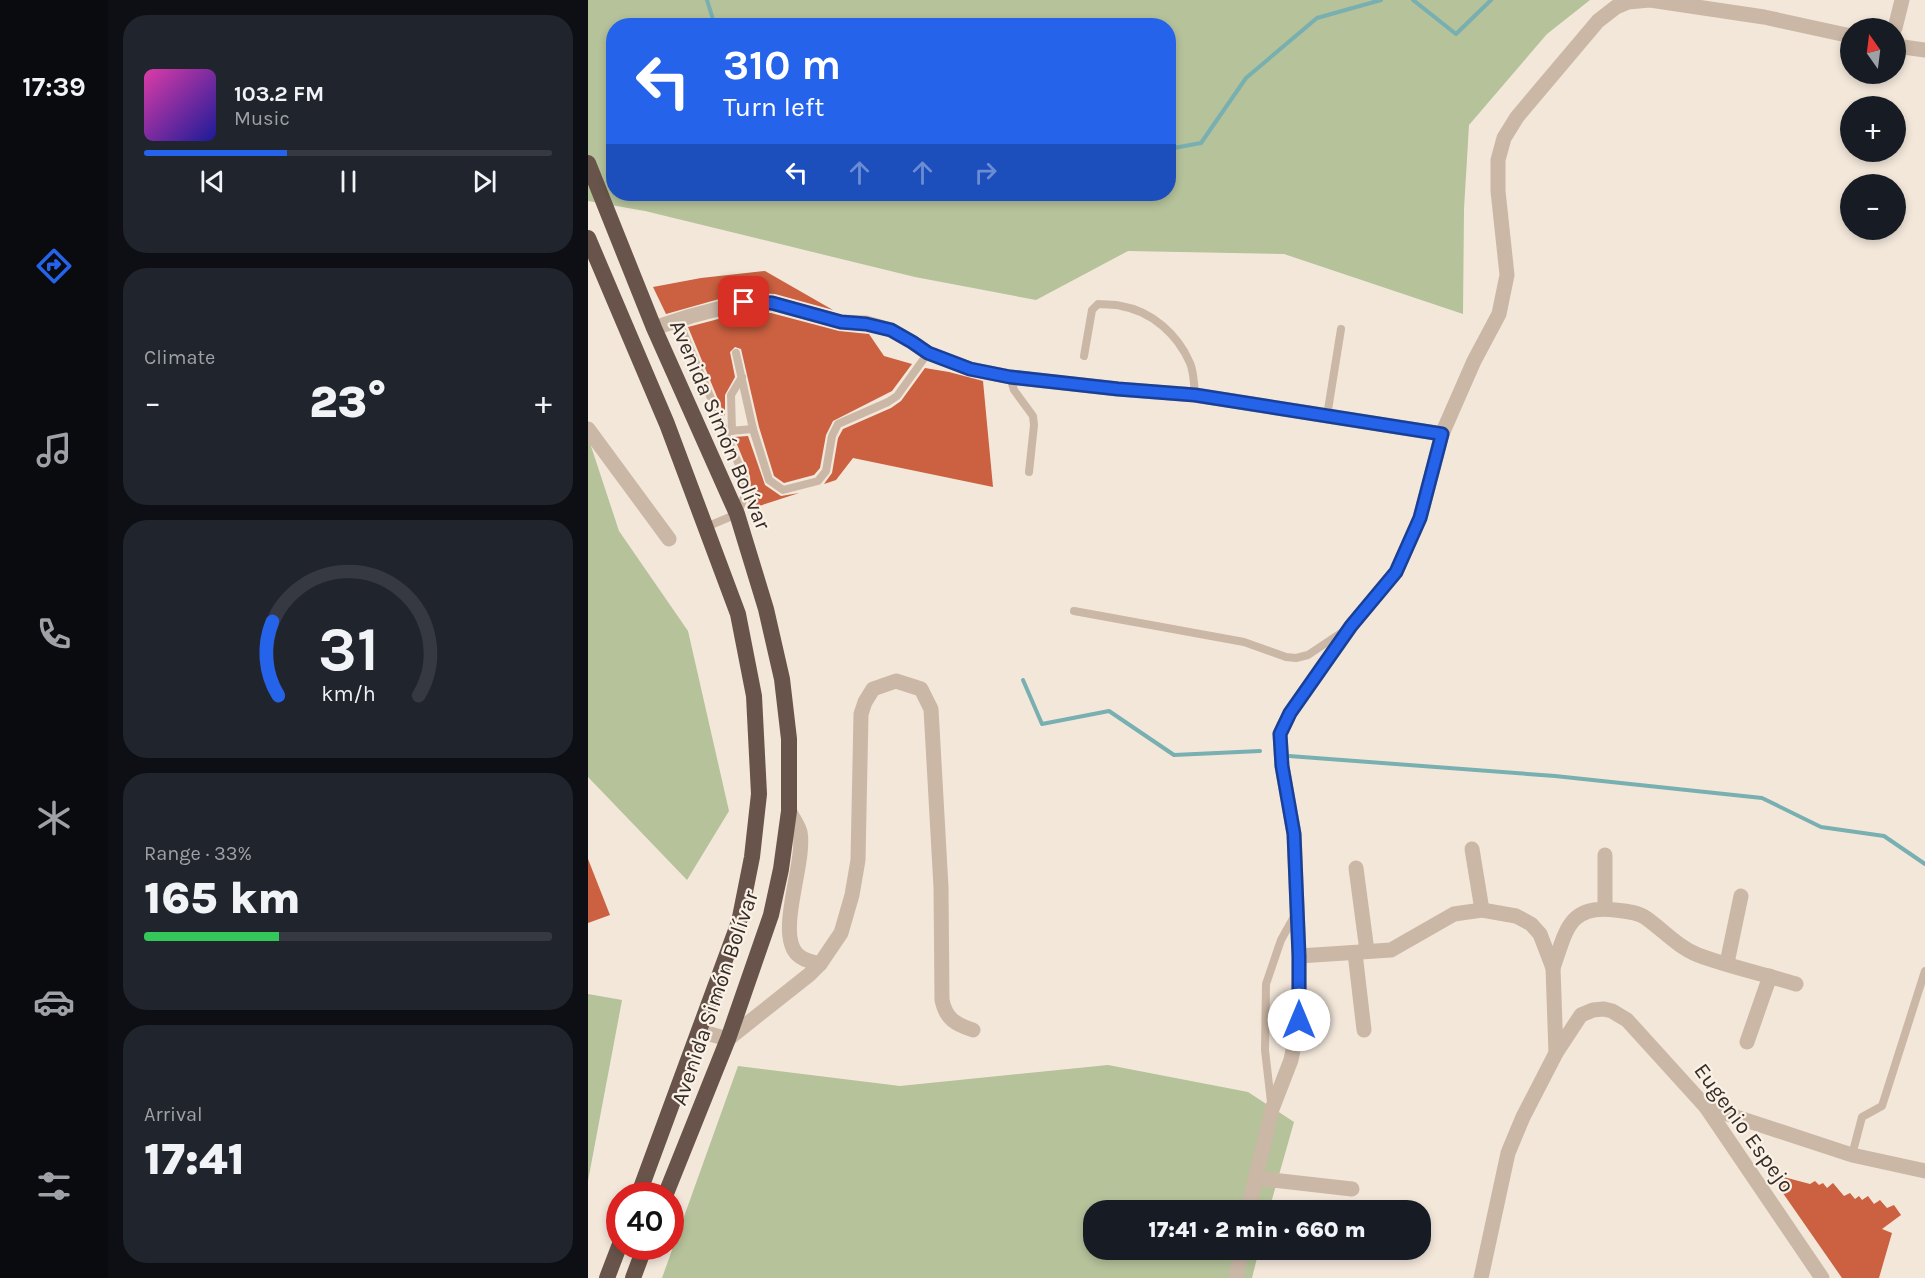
<!DOCTYPE html>
<html lang="en">
<head>
<meta charset="utf-8">
<style>
	:root { --surface:#171b24; --page:#20242c; --text:#f1f3f6; --muted:#9ea1a6; --line:#363941; --accent:#2563eb }
	body { margin:0; font-family:Karla,sans-serif; background:var(--page); color:var(--text); height:100vh; display:flex; flex-direction:column; font-size:22px; white-space:nowrap }
	* { box-sizing:border-box; margin:0 }
	p { font-size:20px; color:var(--muted) }
	.icon { flex:none; width:33px; height:33px; fill:none; stroke:currentColor; stroke-width:2; stroke-linecap:round; stroke-linejoin:round }
	.map { position:relative; flex:1; overflow:hidden }
	.sheet { display:flex; flex-direction:column; gap:15px; padding:15px; background:#0d0f14; width:480px }
	.sheet>* { flex:none }
	.guide { position:absolute; left:18px; top:18px; width:570px; height:183px; border-radius:24px; box-shadow:0 3px 9px #0003; background:#2563eb; color:#fff; overflow:hidden }
	.needle { width:39px; rotate:346deg }
	.fabs { position:absolute; left:1252px; top:18px; display:grid; gap:12px }
	.fabs a { display:grid; place-items:center; width:66px; height:66px; border-radius:50%; background:var(--surface); box-shadow:0 3px 9px #0003; font-size:30px }
	.speed { position:absolute; left:18px; top:1182px; display:flex; gap:12px; font-size:30px; font-weight:700; text-align:center }
	.speed>* { display:grid; place-content:center; width:78px; height:78px; border-radius:50%; background:var(--surface); box-shadow:0 3px 9px #0003; line-height:1 }
	.speed .limit { border:9px solid #d22; background:#fff; color:#111 }
	.pin { position:absolute; display:grid; place-items:center; width:51px; height:51px; color:#fff; margin:-26px; border-radius:12px; box-shadow:0 3px 9px #0006 }
	.me { position:absolute; width:66px; margin:-33px; rotate:0deg; stroke-linejoin:round; filter:drop-shadow(0 0 4px #0008) }
	.turn { display:flex; align-items:center; gap:21px; height:126px; padding:0 18px; font-size:27px }
	.turn .icon { width:78px; height:78px; stroke-width:2.5 }
	.turn b { display:block; font-size:42px; line-height:51px }
	.lanes { display:flex; align-items:center; height:57px; padding:0 18px; background:#0003; justify-content:center; gap:30px; direction:ltr }
	.lanes .off { opacity:.35 }
	.big { font-size:45px; font-weight:800; line-height:1.1 }
	.sheet .card { flex:1; display:flex; flex-direction:column; justify-content:center; gap:9px; min-width:0; padding:0 21px; border-radius:24px; background:var(--page) }
	.sheet .dial { align-items:center; gap:0 }
	.dial svg { height:156px; overflow:visible; fill:none; stroke:var(--line); stroke-width:7; stroke-linecap:round; text-anchor:middle }
	.dial text { fill:var(--text); stroke:none }
	.song { display:flex; align-items:center; gap:18px }
	.cover { width:72px; height:72px; border-radius:9px; background:linear-gradient(135deg,hsl(320 70% 55%),hsl(240 70% 35%)) }
	.played { height:6px; border-radius:3px; background:linear-gradient(90deg,var(--accent) 35%,var(--line) 35%) }
	.keys { display:flex; justify-content:space-around; direction:ltr }
	.heat { display:flex; justify-content:space-between; align-items:center; font-size:33px; direction:ltr }
	.charge { height:9px; border-radius:4px; background:linear-gradient(90deg,#34c759 33%,var(--line) 0) }
	.trip { position:absolute; left:495px; top:1200px; width:348px; height:60px; border-radius:24px; background:var(--surface); box-shadow:0 3px 9px #0003; font-weight:800; line-height:60px; text-align:center }
	main { display:flex; flex:1; min-height:0 }
	.tab-bar { display:flex; flex-direction:column; width:108px; justify-content:space-around; align-items:center; background:#090b0e; color:var(--muted) }
	.tab-bar .icon { width:42px; height:42px }
	.tab-bar .on { color:var(--accent) }
	.tab-bar b { font-size:27px; color:var(--text) }
	.map>svg:first-child { display:block }
	.green { fill:#b5c29a; fill-rule:evenodd }
	.lines { fill:none; stroke-linecap:round; stroke-linejoin:round }
	.stream { stroke:#78afb1; stroke-width:4 }
	.building { fill:#cb6140 }
	.service { stroke:#cbb7a6; stroke-width:8 }
	.minor { stroke:#cbb7a6; stroke-width:15 }
	.tertiary { stroke:#cbb7a6; stroke-width:15 }
	.trunk { stroke:#68544a; stroke-width:16 }
	.route-casing { stroke:#184099; stroke-width:15 }
	.route { stroke:#2563eb; stroke-width:10 }
	.labels { text-anchor:middle; dominant-baseline:central; stroke-width:4.5; stroke-linejoin:round; paint-order:stroke }
	.street-label { font-size:22px; fill:#372c27; stroke:#faf1e7 }
</style>
</head>
<body>
<main>
<nav class="tab-bar">
<b>17:39</b>
<svg class="icon on" aria-label="directions" viewBox="0 0 24 24"><path d="M12 3l9 9-9 9-9-9zM9 14v-3h6M13 9l2 2-2 2"/></svg>
<svg class="icon" aria-label="music" viewBox="0 0 24 24"><path d="M9 18V5l10-2v13"/><circle cx="6" cy="18" r="3"/><circle cx="16" cy="16" r="3"/></svg>
<svg class="icon" aria-label="phone" viewBox="0 0 24 24"><path d="M5 4h4l2 5-3 2q2 4 5 5l2-3 5 2v4C11 20 4 13 5 4z"/></svg>
<svg class="icon" aria-label="climate" viewBox="0 0 24 24"><path d="M12 3v18M4 7l16 10M4 17L20 7"/></svg>
<svg class="icon" aria-label="car" viewBox="0 0 24 24"><path d="M5 17H2v-5l4-1 3-4h7l3 4 3 1v5h-3M9 17h6M6 11h13"/><circle cx="7" cy="17" r="2"/><circle cx="17" cy="17" r="2"/></svg>
<svg class="icon" aria-label="filters" viewBox="0 0 24 24"><path d="M4 7h16M4 17h16"/><circle cx="9" cy="7" r="2"/><circle cx="15" cy="17" r="2"/></svg>
</nav>
<section class="sheet">
<div class="card">
<div class="song"><i class="cover"></i><div><b>103.2 FM</b><p>Music</p></div></div>
<div class="played"></div>
<div class="keys"><svg class="icon" aria-label="previous" viewBox="0 0 24 24"><path d="M18 5L8 12l10 7zM5 5v14"/></svg><svg class="icon" aria-label="pause" viewBox="0 0 24 24"><path d="M8 5v14M16 5v14"/></svg><svg class="icon" aria-label="next" viewBox="0 0 24 24"><path d="M6 5l10 7-10 7zM19 5v14"/></svg></div>
</div>
<div class="card"><p>Climate</p>
<div class="heat"><a>−</a><b class="big">23°</b><a>+</a></div>
</div>
<div class="card dial"><svg viewBox="0 0 100 80">
<path d="M14 69A42 42 0 1 1 86 69"/>
<path d="M14 69A42 42 0 0 1 11 31" stroke="#2563eb"/>
<text x="50" y="56" font-size="32" font-weight="700">31</text>
<text x="50" y="72" font-size="11">km/h</text>
</svg></div>
<div class="card"><p>Range · 33%</p><b class="big">165 km</b><div class="charge"></div></div>
<div class="card"><p>Arrival</p><b class="big">17:41</b></div>
</section>
<div class="map">
<svg width="1337" height="1278" viewBox="0 0 1337 1278">
	<rect width="100%" height="100%" fill="#f3e7da"/>
	<!-- green -->
	<g class="green">
		<path d="M 0,0 L 1002,0 L 959,34 L 881,125 L 876,209 L 875,314 L 696,254 L 540,251 L 448,300 L 327,277 L 57,211 L 0,201 ZM 26,26 L 580,26 L 580,194 L 26,194 Z"/>
		<path d="M 0,437 L 31,531 L 100,631 L 141,811 L 99,880 L 0,777 Z"/>
		<path d="M 0,994 L 34,1000 L 0,1181 Z"/>
		<path d="M 520,1065 L 660,1092 L 706,1122 L 681,1210 L 506,1210 L 506,1250 L 671,1250 L 664,1278 L 74,1278 L 150,1066 L 312,1086 Z"/>
	</g>
	<g class="lines">
		<!-- stream -->
		<g class="stream">
			<path d="M 119,0 L 127,26"/>
			<path d="M 825,0 L 868,34 L 903,0"/>
			<path d="M 580,149 L 613,143 L 658,78 L 729,18 L 793,0"/>
			<path d="M 435,680 L 454,724 L 521,711 L 586,755 L 672,751"/>
			<path d="M 701,756 L 967,776 L 1174,798 L 1233,827 L 1296,836 L 1337,864"/>
		</g>
	</g>
	<!-- building -->
	<g class="building">
		<path d="M 177,271 L 245,310 L 187,294 L 156,292 L 78,314 L 65,287 L 113,278 Z"/>
		<path d="M 157,312 L 183,313 L 251,331 L 281,334 L 296,356 L 324,364 L 304,391 L 245,421 L 238,435 L 232,468 L 226,475 L 196,483 L 186,476 L 171,427 L 153,349 L 147,347 L 142,352 L 147,377 L 137,395 L 137,416 L 100,327 Z"/>
		<path d="M 337,368 L 361,372 L 395,381 L 405,487 L 265,458 L 248,480 L 236,484 L 244,473 L 250,438 L 255,429 L 303,408 L 313,401 Z"/>
		<path d="M 160,436 L 177,485 L 193,496 L 211,493 L 159,510 L 163,492 L 162,476 L 146,437 Z"/>
		<path d="M 0,859 L 22,915 L 0,923 Z"/>
		<path d="M 1181,1173 L 1222,1184 L 1227,1181 L 1231,1185 L 1235,1183 L 1239,1188 L 1245,1183 L 1256,1196 L 1262,1193 L 1267,1199 L 1271,1196 L 1274,1200 L 1280,1196 L 1286,1204 L 1292,1200 L 1299,1208 L 1306,1205 L 1313,1215 L 1294,1229 L 1304,1233 L 1291,1278 L 1254,1278 Z"/>
	</g>
	<g class="lines">
		<!-- service -->
		<g class="service">
			<path d="M 90,320 L 156,477 C 159,492 156,500 149,514 L 118,527"/>
			<path d="M 148,353 L 165,429 L 181,480 L 195,490 L 230,481 L 238,471 L 244,436 L 250,424 L 300,402 L 309,396 L 340,353"/>
			<path d="M 496,356 L 504,310 L 510,304 C 518,305 526,304 533,306 C 564,311 590,335 602,363 C 606,372 606,385 607,395"/>
			<path d="M 422,377 L 426,390 L 445,416 L 446,425 L 441,472"/>
			<path d="M 739,416 L 753,329"/>
			<path d="M 141,431 L 165,429"/>
			<path d="M 144,431 L 143,395 L 154,377"/>
			<path d="M 486,611 L 656,642 L 698,657 L 708,658 L 720,655 L 753,633"/>
			<path d="M 683,1102 L 677,1050 L 678,984 L 693,940 L 707,915"/>
			<path d="M 1264,1155 L 1274,1117 L 1294,1106 L 1337,971"/>
		</g>
		<!-- minor -->
		<g class="minor">
			<path d="M 1307,28 L 1314,0"/>
			<path d="M 66,328 L 103,316 L 156,302 L 184,303 L 253,322 L 278,323 L 303,330 L 324,342 L 340,353 L 382,369 L 422,377 L 530,389 L 607,395 L 854,434"/>
			<path d="M 0,429 L 81,539"/>
			<path d="M 201,811 C 205,818 210,825 212,832 C 218,863 187,934 210,955 C 216,961 225,962 232,964"/>
			<path d="M 884,849 L 894,910"/>
			<path d="M 768,868 L 779,951"/>
			<path d="M 1017,909 L 1017,855"/>
			<path d="M 767,953 L 776,1030"/>
			<path d="M 711,956 L 803,950 L 866,914 L 894,910 L 928,916 L 943,924 L 952,934 L 965,968 L 968,1053"/>
			<path d="M 1139,963 L 1153,896"/>
			<path d="M 965,968 C 978,932 980,904 1027,910 C 1036,911 1050,912 1058,918 C 1075,930 1090,947 1110,955 C 1142,967 1176,974 1208,984"/>
			<path d="M 111,1031 L 140,1039 L 222,974 L 232,964 L 253,933 L 264,895 L 270,860 L 273,714 L 277,702 L 285,689 L 308,681 L 333,689 L 343,709 L 353,887 L 354,1000 C 358,1019 367,1024 385,1030"/>
			<path d="M 1159,1042 L 1182,976"/>
			<path d="M 1118,1107 L 1264,1155 L 1337,1171"/>
			<path d="M 667,1178 L 764,1189"/>
		</g>
		<!-- tertiary -->
		<g class="tertiary">
			<path d="M 1308,46 L 1337,50"/>
			<path d="M 660,1210 L 684,1109 L 703,1060 L 711,1020 L 711,956 L 706,834 L 694,766 L 692,734 L 702,713 L 763,626 L 808,572 L 832,518 L 854,434 L 886,361 L 911,314 L 919,275 L 910,191 L 910,160 L 916,138 L 929,117 L 1010,21 L 1028,7 L 1040,2 L 1062,0 L 1176,17 L 1263,36"/>
			<path d="M 648,1278 L 653,1250"/>
			<path d="M 893,1278 L 920,1153 L 935,1117 L 968,1053 L 993,1015 L 1005,1010 L 1016,1009 L 1024,1011 L 1039,1020 L 1118,1107 L 1234,1278"/>
		</g>
		<!-- trunk -->
		<g class="trunk">
			<path d="M 0,163 L 66,328 L 149,514 L 178,609 L 194,679 L 201,739 L 201,811 L 193,869 L 183,915 L 140,1039 L 77,1196"/>
			<path d="M 0,238 L 79,424 L 150,614 L 166,696 L 171,794 L 164,857 L 151,922 L 50,1196"/>
			<path d="M 19,1278 L 32,1244"/>
			<path d="M 45,1278 L 57,1246"/>
		</g>
	</g>
	<g class="lines">
		<defs>
			<path id="route" d="M 156,302 L 184,303 L 253,322 L 278,324 L 303,330 L 324,342 L 340,353 L 382,369 L 422,377 L 530,389 L 607,395 L 854,434 L 832,518 L 808,572 L 763,626 L 702,713 L 692,734 L 694,766 L 706,834 L 711,956 L 711,1020"/>
		</defs>
		<!-- route casing -->
		<use href="#route" class="route-casing"/>
		<!-- route -->
		<use href="#route" class="route"/>
	</g>
	<g class="labels">
		<!-- street labels -->
		<g class="street-label">
			<text transform="translate(132 425) rotate(67)">Avenida Simón Bolívar</text>
			<text transform="translate(127 998) rotate(-71)">Avenida Simón Bolívar</text>
			<text transform="translate(1156 1128) rotate(54)">Eugenio Espejo</text>
		</g>
	</g>
</svg>
<div class="fabs">
<a><svg class="needle" viewBox="-14 -14 28 28"><path d="M0-13l5 13h-10z" fill="#e53935"/><path d="M0 13l5-13h-10z" fill="#9ea1a6"/></svg></a>
<a>+</a>
<a>−</a>
</div>
<div class="speed"><div class="limit">40</div></div>
<div class="pin" style="left:156px;top:302px;background:#d93025"><svg class="icon" aria-label="arrive" viewBox="0 0 24 24"><path d="M6 21V4h12l-3 4 3 4H6"/></svg></div>
<svg class="me" style="left:711px;top:1020px" viewBox="-20 -20 40 40"><circle r="19" fill="#fff"/><path d="M0-13L10 11 0 6-10 11z" fill="#2563eb"/></svg>
<div class="trip">17:41 · 2 min · 660 m</div>
<div class="guide">
<div class="turn"><svg class="icon" aria-label="left" viewBox="0 0 24 24"><path d="M17 20v-9H6M10 6l-5 5 5 5"/></svg><div><b>310 m</b>Turn left</div></div>
<div class="lanes"><svg class="icon" aria-label="left" viewBox="0 0 24 24"><path d="M17 20v-9H6M10 6l-5 5 5 5"/></svg><svg class="icon off" aria-label="ahead" viewBox="0 0 24 24"><path d="M12 20V5M6 11l6-6 6 6"/></svg><svg class="icon off" aria-label="ahead" viewBox="0 0 24 24"><path d="M12 20V5M6 11l6-6 6 6"/></svg><svg class="icon off" aria-label="right" viewBox="0 0 24 24"><path d="M7 20v-9h11M14 6l5 5-5 5"/></svg></div>
</div>
</div>
</main>
</body>
</html>
